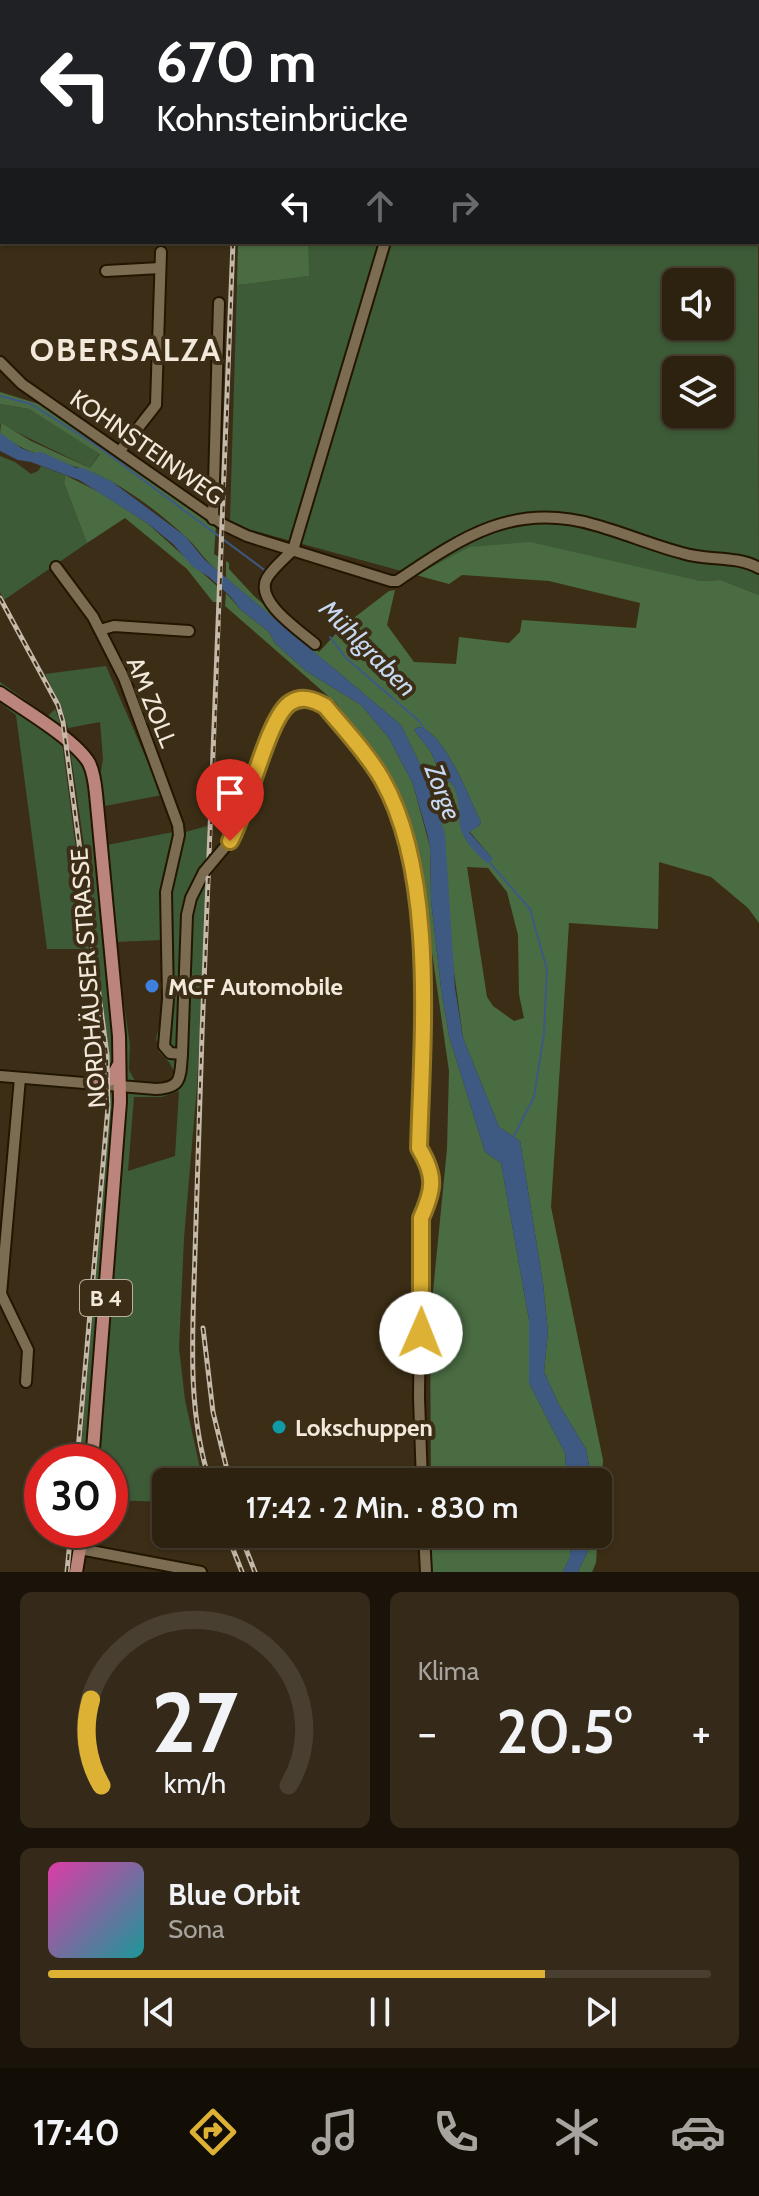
<!DOCTYPE html>
<html lang="de">
<head>
<meta charset="utf-8">
<style>
	:root { --surface:#2d2210; --page:#352a19; --text:#f1f3f6; --muted:#a7a49f; --line:#483f30; --accent:#ddb133 }
	body { margin:0; font-family:Cabin,sans-serif; background:var(--page); color:var(--text); height:100vh; display:flex; flex-direction:column; font-size:30px; white-space:nowrap }
	* { box-sizing:border-box; margin:0 }
	p { font-size:26px; color:var(--muted) }
	.icon { flex:none; width:44px; height:44px; fill:none; stroke:currentColor; stroke-width:2; stroke-linecap:round; stroke-linejoin:round }
	.map { position:relative; height:1572px; overflow:hidden }
	.panel { display:flex; flex-direction:column; gap:20px; padding:20px; background:#191309; flex:1 }
	.panel>* { flex:none }
	.guide { position:absolute; left:0px; top:0px; width:760px; height:244px; box-shadow:0 2px 6px #0004,0 0 0 2px var(--line); background:#202124; color:#fff; overflow:hidden }
	.buttons { position:absolute; left:662px; top:268px; display:grid; gap:16px }
	.buttons a { display:grid; place-items:center; width:72px; height:72px; border-radius:12px; background:var(--surface); box-shadow:0 2px 6px #0004,0 0 0 2px var(--line); font-size:40px }
	.speed { position:absolute; left:24px; top:1444px; display:flex; gap:16px; font-size:40px; font-weight:700; text-align:center }
	.speed>* { display:grid; place-content:center; width:104px; height:104px; border-radius:50%; background:var(--surface); box-shadow:0 2px 6px #0004,0 0 0 2px var(--line); line-height:1 }
	.speed .limit { border:12px solid #d22; background:#fff; color:#111 }
	.pin { position:absolute; display:grid; place-items:center; width:68px; height:68px; color:#fff; margin:-82px -34px; border-radius:50% 50% 50% 0; rotate:-45deg; box-shadow:0 0 8px #0007 }
	.pin .icon { rotate:45deg }
	.me { position:absolute; width:88px; margin:-44px; rotate:1deg; stroke-linejoin:round; filter:drop-shadow(0 0 6px #0008) }
	.turn { display:flex; align-items:center; gap:28px; height:168px; padding:0 24px; font-size:36px }
	.turn .icon { width:104px; height:104px; stroke-width:2.5 }
	.turn b { display:block; font-size:56px; line-height:68px }
	.lanes { display:flex; align-items:center; height:76px; padding:0 24px; background:#0003; justify-content:center; gap:40px; direction:ltr }
	.lanes .off { opacity:.35 }
	.big { font-size:60px; font-weight:600; line-height:1.1 }
	.panel .card { flex:1; display:flex; flex-direction:column; justify-content:center; gap:12px; min-width:0; padding:0 28px; border-radius:12px; background:var(--page) }
	.panel .dial { align-items:center; gap:0 }
	.dial svg { height:208px; overflow:visible; fill:none; stroke:var(--line); stroke-width:7; stroke-linecap:round; text-anchor:middle }
	.dial text { fill:var(--text); stroke:none }
	.song { display:flex; align-items:center; gap:24px }
	.cover { width:96px; height:96px; border-radius:12px; background:linear-gradient(135deg,hsl(320 70% 55%),hsl(180 70% 35%)) }
	.played { height:8px; border-radius:4px; background:linear-gradient(90deg,var(--accent) 75%,var(--line) 75%) }
	.keys { display:flex; justify-content:space-around; direction:ltr }
	.heat { display:flex; justify-content:space-between; align-items:center; font-size:44px; direction:ltr }
	.panel .tiles { flex:1; display:grid; gap:20px; grid-template-columns:1fr 1fr }
	.card:last-child { grid-column:span 2 }
	.trip { position:absolute; left:152px; top:1468px; width:460px; height:80px; border-radius:12px; background:var(--surface); box-shadow:0 2px 6px #0004,0 0 0 2px var(--line); font-weight:600; line-height:80px; text-align:center }
	.menu { display:flex; height:128px; justify-content:space-around; align-items:center; background:#120e06; color:var(--muted) }
	.menu .icon { width:56px; height:56px }
	.menu .active { color:var(--accent) }
	.menu b { font-size:36px; color:var(--text) }
	.map>svg:first-child { display:block }
	.green { fill:#3d5b37; fill-rule:evenodd }
	.forest { fill:#4a6c43; fill-rule:evenodd }
	.water { fill:#3e5982 }
	.lines { fill:none; stroke-linecap:round; stroke-linejoin:round }
	.stream { stroke:#3e5982; stroke-width:2 }
	.minor-casing { stroke:#231601; stroke-width:14 }
	.major-casing { stroke:#231601; stroke-width:16 }
	.minor { stroke:#7c6c52; stroke-width:10 }
	.major { stroke:#bc857b; stroke-width:12 }
	.rail-casing { stroke:#c5baaa; stroke-width:5 }
	.rail { stroke:#3c2e16; stroke-width:2; stroke-dasharray:6; stroke-linecap:butt }
	.minor-bridge-casing { stroke:#231601; stroke-width:14; stroke-linecap:butt }
	.minor-bridge { stroke:#7c6c52; stroke-width:10 }
	.route-casing { stroke:#907321; stroke-width:20 }
	.route { stroke:#ddb133; stroke-width:14 }
	.shop-dot { fill:#3f7fe0; stroke:#3c2e16; stroke-width:3 }
	.culture-dot { fill:#0f9aa8; stroke:#3c2e16; stroke-width:3 }
	.labels { text-anchor:middle; dominant-baseline:central; stroke-width:8; stroke-linejoin:round; paint-order:stroke }
	.shield { fill:#3c2e16; stroke:#bcb1a0; stroke-width:2 }
	.shield-label { font-size:22px; font-weight:bold; fill:#f3e9db }
	.street-label { font-size:24px; fill:#f3e9db; stroke:#3c2e16 }
	.poi-label { font-size:24px; font-weight:bold; fill:#f3e9db; stroke:#3c2e16; text-anchor:start }
	.water-label { font-size:26px; font-style:italic; fill:#c6d8f2; stroke:#3c2e16 }
	.district-label { font-size:32px; font-weight:bold; letter-spacing:2px; fill:#f3e9db; stroke:#3c2e16 }
</style>
</head>
<body>
<div class="map">
<svg width="759" height="1572" viewBox="0 0 759 1572">
	<rect width="100%" height="100%" fill="#3c2e16"/>
	<!-- green -->
	<g class="green">
		<path d="M 0,0 L 237,0 L 2,2 L 0,224 Z"/>
		<path d="M 283,0 L 671,0 L 672,2 L 283,2 Z"/>
		<path d="M 758,230 L 759,595 L 721,580 L 700,581 L 469,547 L 416,575 L 251,530 L 230,520 L 237,285 L 308,276 L 308,242 L 758,242 ZM 676,282 L 720,282 L 720,326 L 676,326 ZM 676,370 L 720,370 L 720,414 L 676,414 Z"/>
		<path d="M 0,404 L 29,409 L 100,453 L 90,468 L 0,424 Z"/>
		<path d="M 0,456 L 15,462 L 31,474 L 38,471 L 41,466 L 65,475 L 64,483 L 87,543 L 4,600 L 0,592 Z"/>
		<path d="M 106,666 L 162,795 L 105,806 L 107,845 L 173,832 L 182,833 L 207,826 L 207,861 L 191,883 L 181,919 L 192,922 L 197,900 L 208,878 L 197,1086 L 184,1238 L 179,1348 L 185,1400 L 203,1482 L 166,1482 L 166,1502 L 110,1500 L 110,1462 L 80,1462 L 111,1092 L 85,852 L 68,735 L 100,778 L 103,759 L 100,722 L 68,728 L 61,706 L 45,674 ZM 162,940 L 164,1010 L 156,1038 L 159,1052 L 169,1062 L 174,1071 L 170,1081 L 162,1083 L 135,1081 L 129,1070 L 130,1045 L 115,942 ZM 179,1091 L 175,1156 L 128,1171 L 134,1097 L 162,1097 Z"/>
		<path d="M 0,682 L 48,716 L 55,709 L 59,719 L 89,949 L 47,949 L 16,715 L 0,703 Z"/>
	</g>
	<!-- forest -->
	<g class="forest">
		<path d="M 238,242 L 308,242 L 309,276 L 237,285 Z"/>
		<path d="M 0,392 L 39,404 L 42,401 L 216,525 L 214,554 L 219,557 L 218,571 C 206,562 199,550 189,540 C 166,518 138,496 110,481 C 75,461 30,460 0,433 L 1,423 L 31,441 L 90,468 L 100,454 L 29,409 L 0,404 Z"/>
		<path d="M 65,475 L 97,491 L 147,523 L 217,586 L 217,602 L 213,602 L 187,569 L 125,518 L 87,543 L 64,483 Z"/>
		<path d="M 530,542 L 700,581 L 721,580 L 759,595 L 759,923 L 748,908 L 711,877 L 659,862 L 658,929 L 569,923 L 551,1207 L 603,1460 L 596,1563 L 592,1572 L 578,1572 L 593,1540 L 593,1534 L 598,1534 L 598,1482 L 592,1482 L 586,1449 L 558,1403 L 544,1372 L 548,1332 L 543,1283 L 520,1141 L 499,1127 L 463,1038 L 428,781 L 401,725 L 226,578 L 226,561 L 229,563 L 229,569 L 254,596 L 319,652 L 342,627 L 389,591 L 395,590 L 387,625 L 414,662 L 456,664 L 459,637 L 509,643 L 520,632 L 522,620 L 636,628 L 640,603 L 549,581 L 462,575 L 449,584 L 416,575 L 469,547 ZM 418,727 C 444,730 469,798 481,822 L 479,826 L 469,831 L 492,858 C 445,841 472,813 451,782 L 443,781 L 431,752 L 414,730 ZM 467,867 L 488,868 L 507,892 L 518,935 L 519,994 L 524,1018 L 514,1021 L 493,1006 L 487,997 Z"/>
		<path d="M 226,593 L 240,609 L 269,632 L 275,643 L 306,671 L 361,705 L 389,738 L 413,784 L 430,847 L 431,900 L 441,988 L 449,1036 L 485,1152 L 501,1163 L 529,1320 L 529,1383 L 565,1453 L 567,1482 L 431,1482 L 430,1322 L 447,1149 L 449,1071 L 419,862 L 410,822 L 387,774 L 336,703 L 225,606 Z"/>
		<path d="M 431,1534 L 571,1534 L 570,1557 L 563,1572 L 432,1572 Z"/>
	</g>
	<!-- water -->
	<g class="water">
		<path d="M 0,433 L 21,448 L 34,453 L 41,452 L 77,468 L 83,468 L 111,481 L 185,536 L 205,560 L 401,725 L 428,781 L 445,834 L 455,988 L 463,1038 L 499,1127 L 520,1141 L 543,1283 L 548,1332 L 544,1372 L 558,1403 L 586,1449 L 592,1482 L 567,1482 L 565,1453 L 529,1383 L 529,1320 L 501,1163 L 485,1152 L 449,1036 L 441,988 L 431,900 L 430,847 L 427,833 L 413,784 L 389,738 L 361,705 L 306,671 L 275,643 L 269,632 L 240,609 L 229,595 L 209,577 L 193,567 L 173,544 L 147,523 L 79,480 L 31,462 L 18,460 L 0,451 Z"/>
		<path d="M 418,727 C 444,730 469,798 481,822 L 479,826 L 469,832 L 493,859 L 487,863 C 477,854 463,841 460,826 C 458,810 461,797 451,782 L 443,781 L 431,752 L 414,730 Z"/>
		<path d="M 571,1534 L 593,1534 L 593,1540 L 578,1572 L 563,1572 L 570,1557 Z"/>
	</g>
	<g class="lines">
		<!-- stream -->
		<g class="stream">
			<path d="M 758,126 L 759,127"/>
			<path d="M 0,396 L 31,404 L 99,447 L 267,572"/>
			<path d="M 330,637 L 346,658 L 418,720 L 425,730"/>
			<path d="M 489,862 L 530,909 L 547,970 L 544,1033 L 534,1097 L 512,1140"/>
		</g>
		<defs>
			<g id="minor">
				<path d="M 432,2 L 432,0"/>
				<path d="M 106,271 L 160,268"/>
				<path d="M 0,362 L 22,384 L 224,525 L 247,536 L 391,581 L 397,581 C 461,538 513,501 595,525 C 624,533 652,545 682,553 C 706,561 737,555 759,568"/>
				<path d="M 120,451 L 156,405 L 161,252"/>
				<path d="M 213,519 L 219,303"/>
				<path d="M 56,567 L 93,617 L 124,678 L 178,825 L 179,835 L 166,892 L 168,999 L 164,1046 L 170,1053 L 182,1054"/>
				<path d="M 100,630 L 114,626 L 189,631"/>
				<path d="M 315,644 C 299,630 254,601 267,578 C 273,568 284,559 293,550 L 385,242"/>
				<path d="M 230,841 C 247,812 267,718 290,703 C 302,695 314,700 325,706 C 344,729 367,753 382,779 C 437,875 422,1039 419,1148 C 436,1175 435,1189 421,1218 L 419,1398 L 422,1482"/>
				<path d="M 0,1076 L 156,1089 C 182,1088 180,1078 182,1054 L 187,915 L 191,898 L 204,872"/>
				<path d="M 20,1078 L 1,1294 L 28,1350 L 26,1382"/>
				<path d="M 424,1534 L 426,1572"/>
				<path d="M 80,1549 L 201,1572"/>
			</g>
			<g id="major">
				<path d="M 0,693 C 23,709 76,740 89,763 C 94,773 95,784 96,794 L 119,1036 L 120,1102 L 92,1462"/>
				<path d="M 100,1083 L 111,1079 L 118,1066"/>
				<path d="M 76,1572 L 83,1530"/>
			</g>
		</defs>
		<!-- minor casing -->
		<use href="#minor" class="minor-casing"/>
		<!-- major casing -->
		<use href="#major" class="major-casing"/>
		<!-- minor -->
		<use href="#minor" class="minor"/>
		<!-- major -->
		<use href="#major" class="major"/>
		<defs>
			<g id="rail">
				<path d="M 240,2 L 240,0"/>
				<path d="M 0,598 L 58,705 L 63,722 L 107,1055 L 108,1107 L 77,1462"/>
				<path d="M 203,1328 L 213,1412 L 230,1482"/>
				<path d="M 210,1482 C 186,1409 193,1328 195,1253 C 197,1180 199,1107 202,1034 C 214,770 224,506 233,242"/>
				<path d="M 227,1534 L 242,1572"/>
				<path d="M 240,1534 L 255,1572"/>
				<path d="M 67,1572 L 71,1530"/>
			</g>
		</defs>
		<!-- rail casing -->
		<use href="#rail" class="rail-casing"/>
		<!-- rail -->
		<use href="#rail" class="rail"/>
		<defs>
			<path id="minor-bridge" d="M 204,872 L 230,841"/>
		</defs>
		<!-- minor-bridge casing -->
		<use href="#minor-bridge" class="minor-bridge-casing"/>
		<!-- minor-bridge -->
		<use href="#minor-bridge" class="minor-bridge"/>
	</g>
	<g class="lines">
		<defs>
			<path id="route" d="M 230,841 C 247,813 267,718 290,703 C 302,695 314,700 325,706 C 344,729 367,753 382,779 C 437,875 422,1039 419,1148 C 436,1176 434,1189 421,1218 L 421,1333"/>
		</defs>
		<!-- route casing -->
		<use href="#route" class="route-casing"/>
		<!-- route -->
		<use href="#route" class="route"/>
	</g>
	<!-- markers -->
	<circle class="shop-dot" cx="152" cy="986" r="8"/>
	<circle class="culture-dot" cx="279" cy="1427" r="8"/>
	<g class="labels">
		<!-- shield labels -->
		<rect class="shield" x="80" y="1280" width="52" height="36" rx="6"/>
		<g class="shield-label">
			<text x="106" y="1298">B 4</text>
		</g>
		<!-- street labels -->
		<g class="street-label">
			<text transform="translate(147 447) rotate(35)">KOHNSTEINWEG</text>
			<text transform="translate(152 702) rotate(68)">AM ZOLL</text>
			<text transform="translate(88 978) rotate(-94)">NORDHÄUSER STRASSE</text>
		</g>
		<!-- poi labels -->
		<g class="poi-label">
			<text x="168" y="986">MCF Automobile</text>
			<text x="295" y="1427">Lokschuppen</text>
		</g>
		<!-- water labels -->
		<g class="water-label">
			<text transform="translate(368 648) rotate(45)">Mühlgraben</text>
			<text transform="translate(443 792) rotate(69)">Zorge</text>
		</g>
		<!-- district labels -->
		<g class="district-label">
			<text x="126" y="349">OBERSALZA</text>
		</g>
	</g>
</svg>
<div class="buttons">
<a><svg class="icon" aria-label="sound" viewBox="0 0 24 24"><path d="M4 9h4l5-4v14l-5-4H4zM17 9q2 3 0 6"/></svg></a>
<a><svg class="icon" aria-label="layers" viewBox="0 0 24 24"><path d="M12 4l9 5-9 5-9-5zM3 14l9 5 9-5"/></svg></a>
</div>
<div class="speed"><div class="limit">30</div></div>
<div class="pin" style="left:230px;top:841px;background:#d93025"><svg class="icon" aria-label="arrive" viewBox="0 0 24 24"><path d="M6 21V4h12l-3 4 3 4H6"/></svg></div>
<svg class="me" style="left:421px;top:1333px" viewBox="-20 -20 40 40"><circle r="19" fill="#fff"/><path d="M0-13L10 11 0 6-10 11z" fill="#ddb133"/></svg>
<div class="trip">17:42 · 2 Min. · 830 m</div>
<div class="guide">
<div class="turn"><svg class="icon" aria-label="left" viewBox="0 0 24 24"><path d="M17 20v-9H6M10 6l-5 5 5 5"/></svg><div><b>670 m</b>Kohnsteinbrücke</div></div>
<div class="lanes"><svg class="icon" aria-label="left" viewBox="0 0 24 24"><path d="M17 20v-9H6M10 6l-5 5 5 5"/></svg><svg class="icon off" aria-label="ahead" viewBox="0 0 24 24"><path d="M12 20V5M6 11l6-6 6 6"/></svg><svg class="icon off" aria-label="right" viewBox="0 0 24 24"><path d="M7 20v-9h11M14 6l5 5-5 5"/></svg></div>
</div>
</div>
<section class="panel">
<div class="tiles">
<div class="card dial"><svg viewBox="0 0 100 80">
<path d="M14 69A42 42 0 1 1 86 69"/>
<path d="M14 69A42 42 0 0 1 10 36" stroke="#ddb133"/>
<text x="50" y="56" font-size="32" font-weight="700">27</text>
<text x="50" y="72" font-size="11">km/h</text>
</svg></div>
<div class="card"><p>Klima</p>
<div class="heat"><a>−</a><b class="big">20.5°</b><a>+</a></div>
</div>
<div class="card">
<div class="song"><i class="cover"></i><div><b>Blue Orbit</b><p>Sona</p></div></div>
<div class="played"></div>
<div class="keys"><svg class="icon" aria-label="previous" viewBox="0 0 24 24"><path d="M18 5L8 12l10 7zM5 5v14"/></svg><svg class="icon" aria-label="pause" viewBox="0 0 24 24"><path d="M8 5v14M16 5v14"/></svg><svg class="icon" aria-label="next" viewBox="0 0 24 24"><path d="M6 5l10 7-10 7zM19 5v14"/></svg></div>
</div>
</div>
</section>
<nav class="menu">
<b>17:40</b>
<svg class="icon active" aria-label="directions" viewBox="0 0 24 24"><path d="M12 3l9 9-9 9-9-9zM9 14v-3h6M13 9l2 2-2 2"/></svg>
<svg class="icon" aria-label="music" viewBox="0 0 24 24"><path d="M9 18V5l10-2v13"/><circle cx="6" cy="18" r="3"/><circle cx="16" cy="16" r="3"/></svg>
<svg class="icon" aria-label="phone" viewBox="0 0 24 24"><path d="M5 4h4l2 5-3 2q2 4 5 5l2-3 5 2v4C11 20 4 13 5 4z"/></svg>
<svg class="icon" aria-label="climate" viewBox="0 0 24 24"><path d="M12 3v18M4 7l16 10M4 17L20 7"/></svg>
<svg class="icon" aria-label="car" viewBox="0 0 24 24"><path d="M5 17H2v-5l4-1 3-4h7l3 4 3 1v5h-3M9 17h6M6 11h13"/><circle cx="7" cy="17" r="2"/><circle cx="17" cy="17" r="2"/></svg>
</nav>
</body>
</html>
